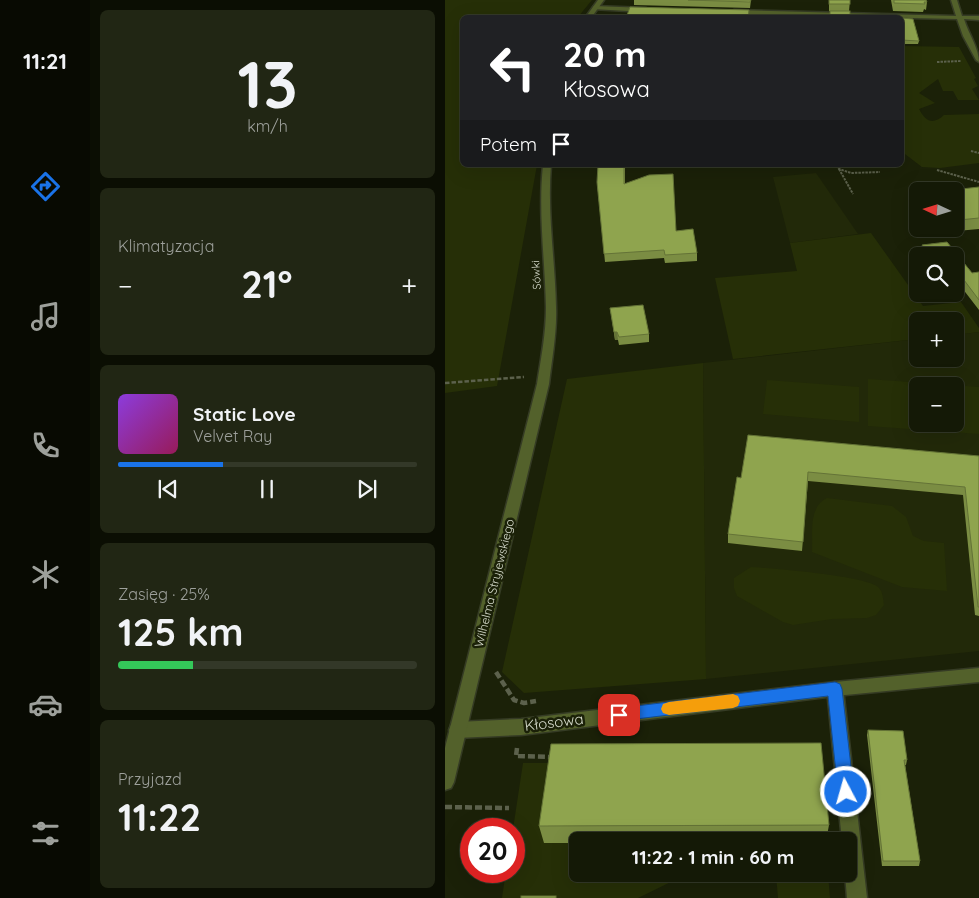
<!DOCTYPE html>
<html lang="pl">
<head>
<meta charset="utf-8">
<style>
	:root { --surface:#141906; --page:#212614; --text:#f1f3f6; --muted:#9da09b; --line:#333828; --accent:#1a73e8 }
	body { margin:0; font-family:Quicksand,sans-serif; background:var(--page); color:var(--text); height:100vh; display:flex; flex-direction:column; font-size:19px; white-space:nowrap }
	* { box-sizing:border-box; margin:0 }
	p { font-size:16px; color:var(--muted) }
	.icon { flex:none; width:28px; height:28px; fill:none; stroke:currentColor; stroke-width:2; stroke-linecap:round; stroke-linejoin:round }
	.map { position:relative; flex:1; overflow:hidden }
	.panel { display:flex; flex-direction:column; gap:10px; padding:10px; background:#0b0e03; width:355px }
	.panel>* { flex:none }
	.top-card { position:absolute; left:15px; top:15px; width:444px; height:152px; border-radius:8px; box-shadow:0 5px 20px #0002,0 0 0 1px var(--line); background:#202124; color:#fff; overflow:hidden }
	.needle { width:32px; rotate:274deg }
	.controls { position:absolute; left:464px; top:182px; display:grid; gap:10px }
	.controls a { display:grid; place-items:center; width:55px; height:55px; border-radius:8px; background:var(--surface); box-shadow:0 5px 20px #0002,0 0 0 1px var(--line); font-size:25px }
	.speed { position:absolute; left:15px; top:818px; display:flex; gap:10px; font-size:25px; font-weight:700; text-align:center }
	.speed>* { display:grid; place-content:center; width:65px; height:65px; border-radius:50%; background:var(--surface); box-shadow:0 5px 20px #0002,0 0 0 1px var(--line); line-height:1 }
	.speed .limit { border:8px solid #d22; background:#fff; color:#111 }
	.pin { position:absolute; display:grid; place-items:center; width:42px; height:42px; color:#fff; margin:-21px; border-radius:10px; box-shadow:0 2px 8px #0006 }
	.me { position:absolute; width:55px; margin:-28px; rotate:354deg; stroke-linejoin:round; filter:drop-shadow(0 0 4px #0008) }
	.turn { display:flex; align-items:center; gap:18px; height:105px; padding:0 20px; font-size:22px }
	.turn .icon { width:65px; height:65px; stroke-width:2.5 }
	.turn b { display:block; font-size:35px; line-height:42px }
	.then { display:flex; align-items:center; height:48px; padding:0 20px; background:#0003; gap:10px; font-size:19px }
	.big { font-size:38px; font-weight:700; line-height:1.1 }
	.panel .tile { flex:1; display:flex; flex-direction:column; justify-content:center; gap:8px; min-width:0; padding:0 18px; border-radius:8px; background:var(--page) }
	.panel .dial { align-items:center; gap:0 }
	.dial b { font-size:65px; line-height:1 }
	.song { display:flex; align-items:center; gap:15px }
	.cover { width:60px; height:60px; border-radius:8px; background:linear-gradient(135deg,hsl(270 70% 55%),hsl(330 70% 35%)) }
	.played { height:5px; border-radius:2px; background:linear-gradient(90deg,var(--accent) 35%,var(--line) 35%) }
	.keys { display:flex; justify-content:space-around; direction:ltr }
	.heat { display:flex; justify-content:space-between; align-items:center; font-size:28px; direction:ltr }
	.charge { height:8px; border-radius:4px; background:linear-gradient(90deg,#34c759 25%,var(--line) 0) }
	.trip { position:absolute; left:124px; top:832px; width:288px; height:50px; border-radius:8px; background:var(--surface); box-shadow:0 5px 20px #0002,0 0 0 1px var(--line); font-weight:700; line-height:50px; text-align:center }
	main { display:flex; flex:1; min-height:0 }
	.menu { display:flex; flex-direction:column; width:90px; justify-content:space-around; align-items:center; background:#080a02; color:var(--muted) }
	.menu .icon { width:35px; height:35px }
	.menu .active { color:var(--accent) }
	.menu b { font-size:22px; color:var(--text) }
	.map>svg:first-child { display:block }
	.built { fill:#222909; fill-rule:evenodd }
	.green { fill:#262f07; fill-rule:evenodd }
	.lines { fill:none; stroke-linecap:round; stroke-linejoin:round }
	.service-casing { stroke:#353b24; stroke-width:3 }
	.minor-casing { stroke:#353b24; stroke-width:3 }
	.tertiary-casing { stroke:#353b24; stroke-width:3 }
	.path-far2 { stroke:#5c614c; stroke-width:2; stroke-dasharray:2.5 1; stroke-linecap:butt }
	.path-far1 { stroke:#5c614c; stroke-width:2.5; stroke-dasharray:4.5 2; stroke-linecap:butt }
	.path { stroke:#5c614c; stroke-width:4.5; stroke-dasharray:7 3; stroke-linecap:butt }
	.service { fill:#53612b; fill-rule:evenodd }
	.minor { fill:#53612b; fill-rule:evenodd }
	.tertiary { fill:#53612b; fill-rule:evenodd }
	.wall { fill:#7b8d43 }
	.shaded-wall { fill:#647337 }
	.building { fill:#8fa44e; stroke:#647337 }
	.route { fill:#1a73e8; stroke:#114b97 }
	.slow { fill:#f59e0b }
	.labels { text-anchor:middle; dominant-baseline:central; stroke-width:5; stroke-linejoin:round; paint-order:stroke }
	.far-street-label { font-size:11px; fill:#d8ddce; stroke:#1b2108 }
	.street-label { font-size:12px; fill:#d8ddce; stroke:#1b2108 }
	.near-street-label { font-size:15px; fill:#d8ddce; stroke:#1b2108 }
</style>
</head>
<body>
<main>
<nav class="menu">
<b>11:21</b>
<svg class="icon active" aria-label="directions" viewBox="0 0 24 24"><path d="M12 3l9 9-9 9-9-9zM9 14v-3h6M13 9l2 2-2 2"/></svg>
<svg class="icon" aria-label="music" viewBox="0 0 24 24"><path d="M9 18V5l10-2v13"/><circle cx="6" cy="18" r="3"/><circle cx="16" cy="16" r="3"/></svg>
<svg class="icon" aria-label="phone" viewBox="0 0 24 24"><path d="M5 4h4l2 5-3 2q2 4 5 5l2-3 5 2v4C11 20 4 13 5 4z"/></svg>
<svg class="icon" aria-label="climate" viewBox="0 0 24 24"><path d="M12 3v18M4 7l16 10M4 17L20 7"/></svg>
<svg class="icon" aria-label="car" viewBox="0 0 24 24"><path d="M5 17H2v-5l4-1 3-4h7l3 4 3 1v5h-3M9 17h6M6 11h13"/><circle cx="7" cy="17" r="2"/><circle cx="17" cy="17" r="2"/></svg>
<svg class="icon" aria-label="filters" viewBox="0 0 24 24"><path d="M4 7h16M4 17h16"/><circle cx="9" cy="7" r="2"/><circle cx="15" cy="17" r="2"/></svg>
</nav>
<section class="panel">
<div class="tile dial"><b>13</b><p>km/h</p></div>
<div class="tile"><p>Klimatyzacja</p>
<div class="heat"><a>−</a><b class="big">21°</b><a>+</a></div>
</div>
<div class="tile">
<div class="song"><i class="cover"></i><div><b>Static Love</b><p>Velvet Ray</p></div></div>
<div class="played"></div>
<div class="keys"><svg class="icon" aria-label="previous" viewBox="0 0 24 24"><path d="M18 5L8 12l10 7zM5 5v14"/></svg><svg class="icon" aria-label="pause" viewBox="0 0 24 24"><path d="M8 5v14M16 5v14"/></svg><svg class="icon" aria-label="next" viewBox="0 0 24 24"><path d="M6 5l10 7-10 7zM19 5v14"/></svg></div>
</div>
<div class="tile"><p>Zasięg · 25%</p><b class="big">125 km</b><div class="charge"></div></div>
<div class="tile"><p>Przyjazd</p><b class="big">11:22</b></div>
</section>
<div class="map">
<svg width="534" height="898" viewBox="0 0 534 898">
	<rect width="100%" height="100%" fill="#1b2108"/>
	<!-- built -->
	<g class="built">
		<path d="M 371,173 L 413,234 L 345,243 L 328,177 Z"/>
		<path d="M 534,332 L 534,651 L 261,679 L 258,363 L 472,339 L 472,359 L 510,359 L 510,335 ZM 472,386 L 510,386 L 510,424 L 472,424 Z"/>
	</g>
	<!-- green -->
	<g class="green">
		<path d="M 0,0 L 147,0 L 133,17 L 18,18 L 18,165 L 92,165 L 52,386 L 0,393 Z"/>
		<path d="M 456,46 L 514,47 L 531,78 L 529,79 L 533,86 L 527,89 L 534,100 L 513,100 L 508,91 L 498,91 L 493,79 L 474,93 L 490,103 L 474,109 C 481,122 488,125 499,115 L 534,114 L 534,163 L 495,168 L 477,167 L 460,154 L 456,155 Z"/>
		<path d="M 426,233 L 478,306 L 516,302 L 534,328 L 534,332 L 510,335 L 510,321 L 472,321 L 472,339 L 288,359 L 270,278 L 352,271 L 345,243 Z"/>
		<path d="M 258,363 L 261,679 L 79,693 L 57,672 L 122,379 Z"/>
		<path d="M 423,379 L 534,387 L 534,434 L 423,426 ZM 472,386 L 510,386 L 510,424 L 472,424 Z"/>
		<path d="M 322,380 L 414,387 L 414,422 L 318,414 Z"/>
		<path d="M 382,498 L 447,506 L 461,517 L 468,536 L 479,541 L 499,543 L 502,591 L 457,587 L 367,552 C 368,533 363,507 382,498 Z"/>
		<path d="M 306,567 C 325,568 422,576 433,587 C 438,591 438,599 439,605 L 431,615 L 422,618 L 387,619 L 348,625 L 338,622 L 292,596 L 289,588 L 289,578 Z"/>
		<path d="M 78,763 L 110,763 L 99,843 L 132,843 L 132,874 L 242,874 L 193,898 L 57,898 L 61,871 L 69,871 L 68,829 Z"/>
		<path d="M 273,874 L 383,874 L 385,898 L 333,898 L 331,875 Z"/>
	</g>
	<g class="lines">
		<defs>
			<path id="service" d="M 390,682 L 396,684 L 398,689 L 422,898 L 402,898 L 400,874 L 402,874 L 402,841 L 397,841 L 382,689 L 384,684 Z"/>
			<g id="minor">
				<path d="M 506,0 L 512,0 L 517,16 L 534,16 L 534,20 L 519,19 C 523,33 534,48 534,62 L 531,60 L 518,36 L 512,19 L 289,14 L 286,12 L 289,10 L 511,16 Z"/>
				<path d="M 149,6 L 201,8 L 204,10 L 201,12 L 147,9 Z"/>
				<path d="M 534,668 L 534,682 L 390,696 L 76,735 L 12,738 L 6,735 L 4,730 L 6,725 L 12,722 L 76,719 L 390,682 Z"/>
			</g>
			<g id="tertiary">
				<path d="M 153,0 L 159,0 L 146,18 L 140,18 Z"/>
				<path d="M 98,165 L 106,165 C 102,213 110,259 111,307 C 112,333 107,358 104,384 L 9,782 L 6,788 L 0,790 L 0,748 L 92,384 C 96,358 101,334 101,307 C 100,260 93,213 98,165 Z"/>
			</g>
		</defs>
		<!-- service casing -->
		<use href="#service" class="service-casing"/>
		<!-- minor casing -->
		<use href="#minor" class="minor-casing"/>
		<!-- tertiary casing -->
		<use href="#tertiary" class="tertiary-casing"/>
		<!-- path-far2 -->
		<g class="path-far2">
			<path d="M 492,62 L 516,61"/>
			<path d="M 526,151 L 534,153"/>
			<path d="M 392,165 L 394,169 L 406,173 L 435,172"/>
			<path d="M 394,169 L 408,194"/>
			<path d="M 492,170 L 534,182"/>
		</g>
		<!-- path-far1 -->
		<path class="path-far1" d="M 0,383 L 79,377"/>
		<!-- path -->
		<g class="path">
			<path d="M 51,672 L 69,700 L 79,703 L 91,701"/>
			<path d="M 72,748 L 71,756 L 107,757"/>
			<path d="M 0,807 L 64,808"/>
		</g>
		<!-- service -->
		<use href="#service" class="service"/>
		<!-- minor -->
		<use href="#minor" class="minor"/>
		<!-- tertiary -->
		<use href="#tertiary" class="tertiary"/>
	</g>
	<!-- wall -->
	<g class="wall">
		<path d="M 189,0 L 306,0 L 305,8 L 189,5 Z"/>
		<path d="M 384,0 L 405,0 L 404,11 L 384,11 Z"/>
		<path d="M 446,0 L 481,0 L 482,2 L 481,10 L 479,9 L 478,12 L 448,11 Z"/>
		<path d="M 456,18 L 474,41 L 473,44 L 456,44 Z"/>
		<path d="M 180,165 L 180,183 L 231,231 L 252,253 L 252,261 L 220,263 L 219,258 L 160,262 L 152,182 Z"/>
		<path d="M 534,187 L 534,229 L 512,231 L 510,228 L 510,191 Z"/>
		<path d="M 502,242 L 527,273 L 534,272 L 534,310 L 514,284 L 510,285 L 510,256 L 478,256 L 475,253 L 477,245 Z"/>
		<path d="M 165,308 L 204,334 L 204,342 L 174,345 L 173,340 L 170,340 Z"/>
		<path d="M 534,456 L 534,616 L 530,615 L 518,495 L 363,481 L 357,551 L 283,543 L 283,534 L 296,478 Z"/>
		<path d="M 423,730 L 462,760 L 461,765 L 460,765 L 475,861 L 474,866 L 437,866 L 422,735 Z"/>
		<path d="M 384,825 L 381,841 L 132,841 L 132,843 L 99,843 L 94,826 Z"/>
	</g>
	<!-- shaded-wall -->
	<g class="shaded-wall">
		<path d="M 516,276 L 514,284 L 510,285 L 510,277 Z"/>
		<path d="M 169,332 L 172,332 L 173,340 L 170,340 Z"/>
	</g>
	<!-- building -->
	<g class="building">
		<path d="M 243,0 L 306,0 L 305,2 Z"/>
		<rect x="384" y="0" width="21" height="4"/>
		<path d="M 449,0 L 481,0 L 482,2 L 479,2 L 480,4 L 449,3 Z"/>
		<path d="M 185,7 L 304,10 L 303,18 L 181,18 Z"/>
		<rect x="385" y="11" width="20" height="7"/>
		<path d="M 456,18 L 468,19 L 474,41 L 456,40 Z"/>
		<path d="M 153,165 L 179,165 L 179,184 L 204,175 L 228,174 L 231,231 L 248,229 L 252,253 L 220,255 L 219,250 L 159,254 L 152,182 Z"/>
		<path d="M 534,187 L 534,218 L 514,220 L 510,214 L 510,191 L 499,191 Z"/>
		<path d="M 502,242 L 527,273 L 534,272 L 534,300 L 516,276 L 510,277 L 510,256 L 485,256 L 477,245 Z"/>
		<path d="M 198,305 L 204,334 L 174,337 L 172,332 L 169,332 L 165,308 Z"/>
		<path d="M 303,435 L 534,456 L 534,607 L 533,607 L 520,487 L 363,472 L 358,542 L 283,534 L 292,477 L 296,478 Z"/>
		<path d="M 423,730 L 458,731 L 462,760 L 459,760 L 475,861 L 438,861 Z"/>
		<path d="M 376,743 L 384,825 L 94,826 L 106,744 Z"/>
		<rect x="76" y="896" width="35" height="2"/>
	</g>
	<!-- route -->
	<path class="route" d="M 390,682 L 395,684 L 397,689 L 409,792 L 407,797 L 401,800 L 395,797 L 393,792 L 383,696 L 174,721 L 168,719 L 166,715 L 168,710 L 174,708 Z"/>
	<!-- slow -->
	<path class="slow" d="M 288,694 L 293,696 L 295,701 L 293,706 L 288,708 L 224,715 L 218,713 L 216,709 L 218,704 L 224,702 Z"/>
	<g class="labels">
		<!-- far-street labels -->
		<g class="far-street-label">
			<text transform="translate(91 275) rotate(-93)">Sówki</text>
		</g>
		<!-- street labels -->
		<g class="street-label">
			<text transform="translate(49 583) rotate(-76)">Wilhelma Stryjewskiego</text>
		</g>
		<!-- near-street labels -->
		<g class="near-street-label">
			<text transform="translate(109 722) rotate(-7)">Kłosowa</text>
		</g>
	</g>
</svg>
<div class="controls">
<a><svg class="needle" viewBox="-14 -14 28 28"><path d="M0-13l5 13h-10z" fill="#e53935"/><path d="M0 13l5-13h-10z" fill="#9da09b"/></svg></a>
<a><svg class="icon" aria-label="search" viewBox="0 0 24 24"><circle cx="10" cy="10" r="6"/><path d="M15 15l6 6"/></svg></a>
<a>+</a>
<a>−</a>
</div>
<div class="speed"><div class="limit">20</div></div>
<div class="pin" style="left:174px;top:715px;background:#d93025"><svg class="icon" aria-label="arrive" viewBox="0 0 24 24"><path d="M6 21V4h12l-3 4 3 4H6"/></svg></div>
<svg class="me" style="left:401px;top:792px" viewBox="-20 -20 40 40"><circle r="17" fill="#1a73e8" stroke="#fff" stroke-width="3"/><path d="M0-11L8 9 0 5-8 9z" fill="#fff"/></svg>
<div class="trip">11:22 · 1 min · 60 m</div>
<div class="top-card">
<div class="turn"><svg class="icon" aria-label="left" viewBox="0 0 24 24"><path d="M17 20v-9H6M10 6l-5 5 5 5"/></svg><div><b>20 m</b>Kłosowa</div></div>
<div class="then">Potem<svg class="icon" aria-label="arrive" viewBox="0 0 24 24"><path d="M6 21V4h12l-3 4 3 4H6"/></svg></div>
</div>
</div>
</main>
</body>
</html>
